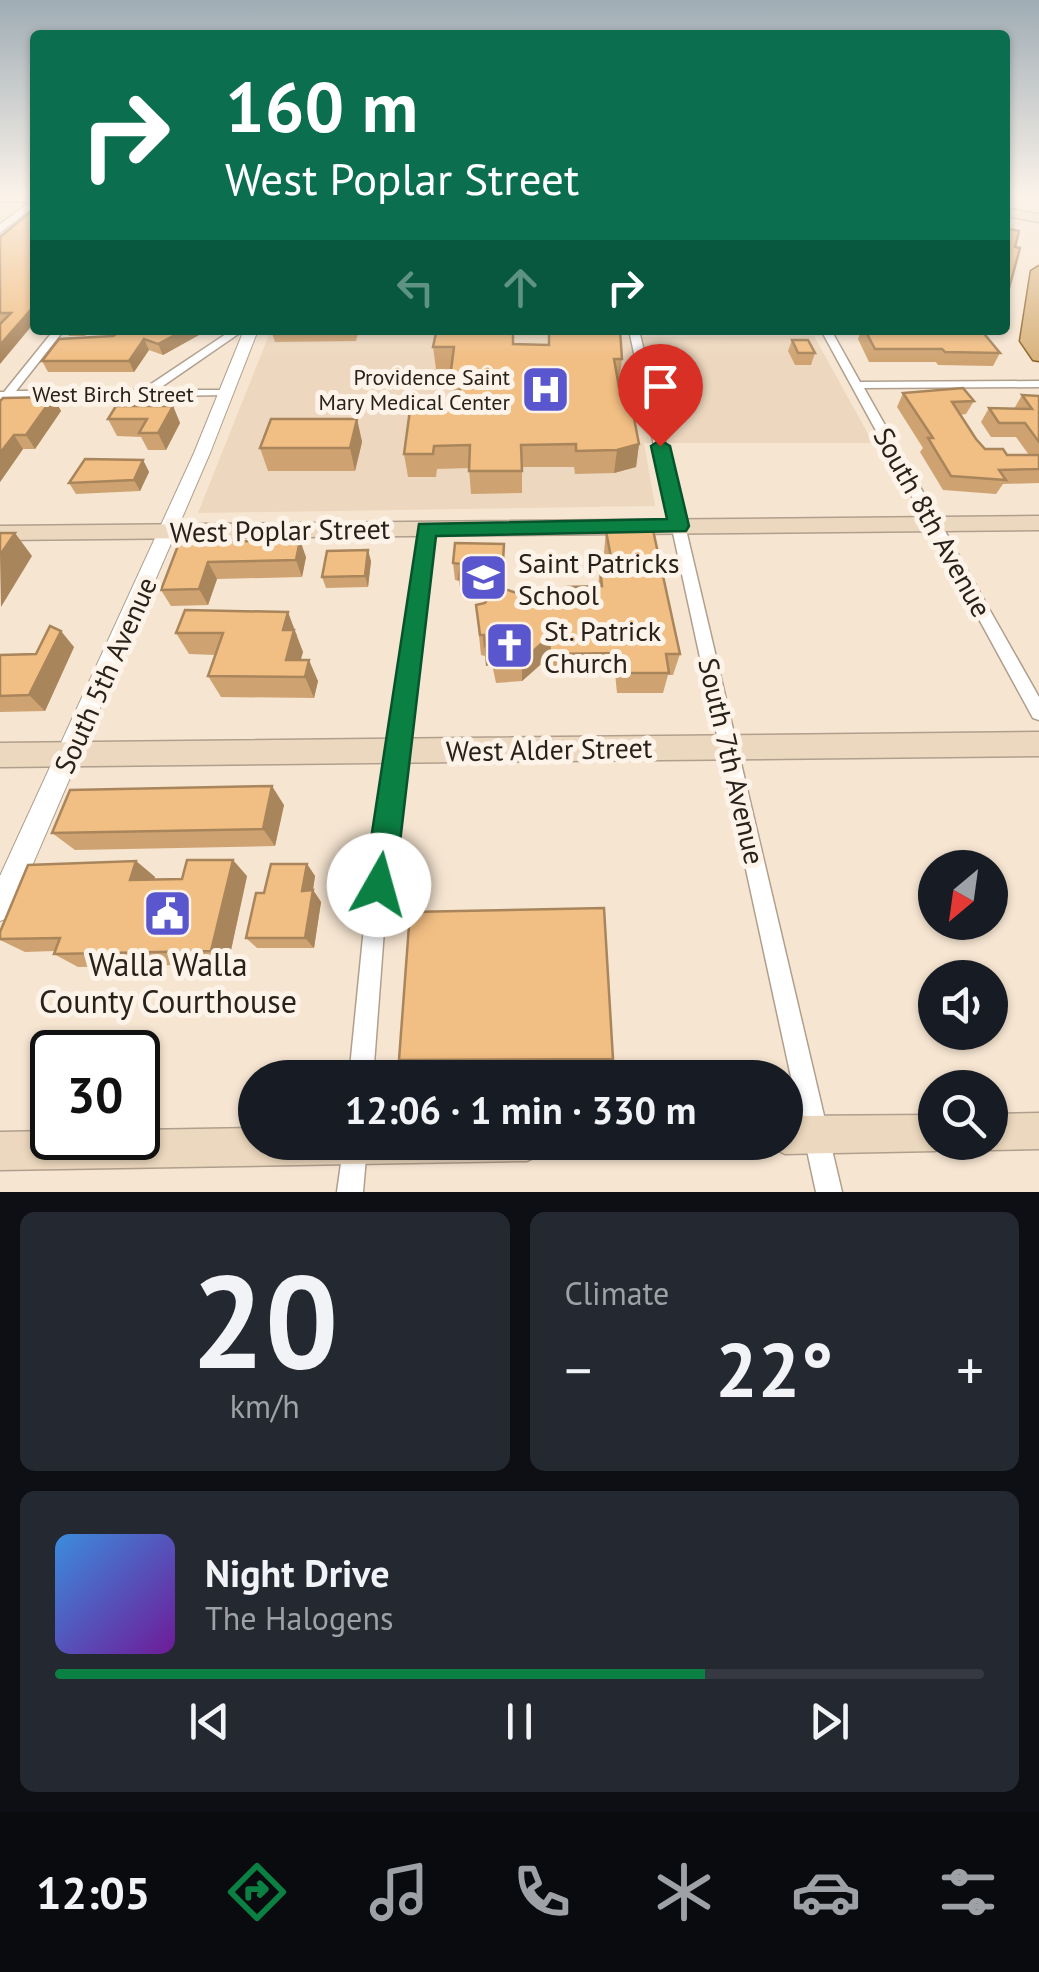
<!DOCTYPE html>
<html lang="en">
<head>
<meta charset="utf-8">
<style>
	:root { --surface:#171b24; --page:#242831; --text:#f1f3f6; --muted:#9ea1a6; --line:#363941; --accent:#0b8043 }
	body { margin:0; font-family:"PT Sans",sans-serif; background:var(--page); color:var(--text); height:100vh; display:flex; flex-direction:column; font-size:38px; white-space:nowrap }
	* { box-sizing:border-box; margin:0 }
	p { font-size:32px; color:var(--muted) }
	.icon { flex:none; width:55px; height:55px; fill:none; stroke:currentColor; stroke-width:2; stroke-linecap:round; stroke-linejoin:round }
	.map { position:relative; height:1192px; overflow:hidden }
	.details { display:flex; flex-direction:column; gap:20px; padding:20px; background:#0d0f14; flex:1 }
	.details>* { flex:none }
	.guide { position:absolute; left:30px; top:30px; width:980px; height:305px; border-radius:10px; box-shadow:0 2px 8px #0004; background:#0b6e4f; color:#fff; overflow:hidden }
	.needle { width:65px; rotate:209deg }
	.tools { position:absolute; left:918px; top:850px; display:grid; gap:20px }
	.tools a { display:grid; place-items:center; width:90px; height:90px; border-radius:50%; background:var(--surface); box-shadow:0 2px 8px #0004; font-size:50px }
	.speed { position:absolute; left:30px; top:1030px; display:flex; gap:20px; font-size:50px; font-weight:700; text-align:center }
	.speed>* { display:grid; place-content:center; width:130px; height:130px; border-radius:50%; background:var(--surface); box-shadow:0 2px 8px #0004; line-height:1 }
	.speed .limit { border:5px solid #111; border-radius:15px; background:#fff; color:#111 }
	.pin { position:absolute; display:grid; place-items:center; width:85px; height:85px; color:#fff; margin:-102px -42px; border-radius:50% 50% 50% 0; rotate:-45deg; box-shadow:0 0 10px #0007 }
	.pin .icon { rotate:45deg }
	.me { position:absolute; width:110px; margin:-55px; rotate:7deg; stroke-linejoin:round; filter:drop-shadow(0 0 8px #0008) }
	.turn { display:flex; align-items:center; gap:35px; height:210px; padding:0 30px; font-size:45px }
	.turn .icon { width:130px; height:130px; stroke-width:2.5 }
	.turn b { display:block; font-size:70px; line-height:85px }
	.lanes { display:flex; align-items:center; height:95px; padding:0 30px; background:#0003; justify-content:center; gap:50px; direction:ltr }
	.lanes .off { opacity:.35 }
	.big { font-size:75px; font-weight:700; line-height:1.1 }
	.details .card { flex:1; display:flex; flex-direction:column; justify-content:center; gap:15px; min-width:0; padding:0 35px; border-radius:15px; background:var(--page) }
	.details .dial { align-items:center; gap:0 }
	.dial b { font-size:130px; line-height:1 }
	.song { display:flex; align-items:center; gap:30px }
	.cover { width:120px; height:120px; border-radius:15px; background:linear-gradient(135deg,hsl(210 70% 55%),hsl(280 70% 35%)) }
	.played { height:10px; border-radius:5px; background:linear-gradient(90deg,var(--accent) 70%,var(--line) 70%) }
	.keys { display:flex; justify-content:space-around; direction:ltr }
	.heat { display:flex; justify-content:space-between; align-items:center; font-size:55px; direction:ltr }
	.details .tiles { flex:1; display:grid; gap:20px; grid-template-columns:1fr 1fr }
	.card:last-child { grid-column:span 2 }
	.trip { position:absolute; left:238px; top:1060px; width:565px; height:100px; border-radius:50px; background:var(--surface); box-shadow:0 2px 8px #0004; font-weight:700; line-height:100px; text-align:center }
	.dock { display:flex; height:160px; justify-content:space-around; align-items:center; background:#090b0e; color:var(--muted) }
	.dock .icon { width:70px; height:70px }
	.dock .active { color:var(--accent) }
	.dock b { font-size:45px; color:var(--text) }
	.map>svg:first-child { display:block }
	.built { fill:#edd7be }
	.lines { fill:none; stroke-linecap:round; stroke-linejoin:round }
	.minor-casing { stroke:#b09f8d; stroke-width:3 }
	.tertiary-casing { stroke:#b09f8d; stroke-width:2 }
	.secondary-casing { stroke:#b09f8d; stroke-width:3 }
	.primary-casing { stroke:#8a5e22; stroke-width:3 }
	.minor { fill:#fff; fill-rule:evenodd }
	.tertiary { fill:#fff; fill-rule:evenodd }
	.secondary { fill:#ecd8be; fill-rule:evenodd }
	.primary { fill:#d8b27c; fill-rule:evenodd }
	.wall { fill:#cfa371 }
	.shaded-wall { fill:#a9855c }
	.building { fill:#f1be83; stroke:#a9855c; stroke-width:2.5 }
	.route { fill:#0b8043; stroke:#07532c; stroke-width:2.5 }
	.labels { text-anchor:middle; dominant-baseline:central; stroke-width:10; stroke-linejoin:round; paint-order:stroke }
	.far-poi-label { font-size:22px; fill:#28221b; stroke:#fef3e8; text-anchor:end }
	.far-street-label { font-size:22px; fill:#28221b; stroke:#fef3e8 }
	.street-label { font-size:28px; fill:#28221b; stroke:#fef3e8 }
	.poi-label { font-size:28px; fill:#28221b; stroke:#fef3e8; text-anchor:start }
	.near-poi-label { font-size:32px; fill:#28221b; stroke:#fef3e8 }
</style>
</head>
<body>
<div class="map">
<svg width="1039" height="1192" viewBox="0 0 1039 1192">
	<rect width="100%" height="100%" fill="#f6e5d1"/>
	<!-- built -->
	<path class="built" d="M 271,330 L 619,330 L 622,337 L 814,336 L 873,443 L 644,443 L 655,506 L 198,513 Z"/>
	<g class="lines">
		<defs>
			<g id="minor">
				<path d="M 0,197 L 35,198 L 35,202 L 0,201 Z"/>
				<path d="M 54,330 L 64,330 L 16,391 L 142,390 L 232,330 L 244,330 L 157,390 L 225,390 L 231,393 L 229,395 L 10,398 L 6,403 L 0,404 L 0,392 L 4,392 Z"/>
				<path d="M 629,330 L 639,330 L 842,1192 L 816,1192 Z"/>
				<path d="M 821,330 L 831,330 L 860,382 L 1039,381 L 1039,387 L 864,388 L 1039,697 L 1039,720 L 1033,718 Z"/>
				<path d="M 426,524 L 433,529 L 385,917 L 373,1078 L 349,1078 L 365,917 L 419,529 Z"/>
				<path d="M 344,1142 L 366,1142 L 367,1146 L 363,1192 L 337,1192 Z"/>
			</g>
			<g id="tertiary">
				<path d="M 35,198 L 35,206 L 0,233 L 0,224 Z"/>
				<path d="M 244,330 L 258,330 L 210,453 L 10,917 L 0,921 L 0,876 L 194,453 Z"/>
			</g>
			<g id="secondary">
				<path d="M 1005,208 L 1039,214 L 1039,222 L 1005,216 Z"/>
				<path d="M 1039,516 L 1039,530 L 0,540 L 0,526 Z"/>
				<path d="M 1039,732 L 1039,756 L 0,767 L 0,743 Z"/>
				<path d="M 1039,1113 L 1039,1149 L 990,1150 L 977,1145 L 990,1142 L 990,1114 Z"/>
				<path d="M 935,1115 L 935,1142 L 950,1142 L 935,1151 L 785,1154 L 772,1148 L 770,1142 L 785,1142 L 785,1116 Z"/>
				<path d="M 255,1128 L 255,1142 L 545,1142 L 540,1155 L 527,1161 L 0,1170 L 0,1132 L 52,1131 L 52,1138 L 138,1138 L 138,1130 Z"/>
			</g>
			<path id="primary" d="M 1039,266 L 1039,361 L 1033,360 L 1020,341 L 1031,271 Z"/>
		</defs>
		<!-- minor casing -->
		<use href="#minor" class="minor-casing"/>
		<!-- tertiary casing -->
		<use href="#tertiary" class="tertiary-casing"/>
		<!-- secondary casing -->
		<use href="#secondary" class="secondary-casing"/>
		<!-- primary casing -->
		<use href="#primary" class="primary-casing"/>
		<!-- minor -->
		<use href="#minor" class="minor"/>
		<!-- tertiary -->
		<use href="#tertiary" class="tertiary"/>
		<!-- secondary -->
		<use href="#secondary" class="secondary"/>
		<!-- primary -->
		<use href="#primary" class="primary"/>
	</g>
	<!-- wall -->
	<g class="wall">
		<path d="M 0,237 L 35,322 L 0,323 Z"/>
		<path d="M 66,330 L 90,330 L 85,336 L 69,336 Z"/>
		<path d="M 208,330 L 163,355 L 149,350 L 134,372 L 48,372 L 42,361 L 113,336 Z"/>
		<path d="M 271,330 L 359,330 L 356,341 L 275,342 Z"/>
		<path d="M 548,330 L 622,359 L 619,382 L 618,382 L 639,444 L 636,467 L 614,473 L 575,474 L 574,467 L 522,467 L 522,493 L 471,494 L 469,468 L 437,469 L 436,477 L 408,477 L 404,454 L 446,409 L 445,403 L 459,398 L 459,396 L 453,393 L 452,369 L 436,369 L 433,347 L 548,345 Z"/>
		<path d="M 861,330 L 981,330 L 1000,353 L 993,366 L 938,365 L 936,362 L 869,362 L 858,339 Z"/>
		<path d="M 792,340 L 815,353 L 811,365 L 795,365 L 788,351 Z"/>
		<path d="M 903,393 L 974,401 L 966,414 L 960,415 L 976,439 L 985,449 L 1007,455 L 1029,455 L 1016,437 L 991,437 L 981,422 L 989,408 L 1014,409 L 1022,395 L 1039,396 L 1039,483 L 1003,484 L 996,494 L 943,490 L 920,452 L 923,448 L 897,407 Z"/>
		<path d="M 53,397 L 61,411 L 35,449 L 23,449 L 0,482 L 0,401 Z"/>
		<path d="M 173,406 L 180,423 L 166,450 L 148,450 L 141,437 L 117,436 L 108,419 Z"/>
		<path d="M 357,419 L 362,442 L 355,471 L 268,471 L 260,448 Z"/>
		<path d="M 143,460 L 149,472 L 140,491 L 76,494 L 69,483 Z"/>
		<path d="M 606,531 L 680,654 L 673,675 L 668,675 L 663,693 L 617,693 L 615,673 L 549,674 L 548,658 L 522,681 L 496,683 L 492,664 L 486,666 L 485,656 L 481,655 L 478,626 L 476,605 L 485,603 L 489,596 L 461,596 L 459,581 L 455,580 L 453,563 L 504,544 L 503,588 L 527,602 L 547,605 L 567,598 L 568,587 L 598,586 L 600,568 L 606,568 L 604,552 Z"/>
		<path d="M 179,543 L 306,557 L 302,577 L 217,579 L 208,605 L 171,606 L 161,590 Z"/>
		<path d="M 371,561 L 368,587 L 326,588 L 322,577 Z"/>
		<path d="M 176,633 L 297,634 L 296,637 L 303,652 L 300,660 L 318,681 L 314,698 L 221,697 L 208,676 L 215,655 L 189,654 Z"/>
		<path d="M 74,647 L 45,711 L 0,712 L 0,655 L 36,654 Z"/>
		<path d="M 284,805 L 275,846 L 75,850 L 52,833 Z"/>
		<path d="M 136,861 L 155,877 L 154,880 L 247,876 L 228,964 L 78,967 L 54,954 L 55,951 L 25,952 L 0,940 L 0,932 Z"/>
		<path d="M 307,864 L 315,876 L 313,890 L 321,902 L 314,948 L 257,948 L 246,938 L 264,893 Z"/>
		<path d="M 613,1059 L 608,1066 L 406,1067 L 399,1060 Z"/>
	</g>
	<!-- shaded-wall -->
	<g class="shaded-wall">
		<path d="M 35,301 L 35,322 L 0,364 L 0,345 Z"/>
		<path d="M 184,330 L 208,330 L 163,355 L 158,344 Z"/>
		<path d="M 144,339 L 149,350 L 134,372 L 129,361 Z"/>
		<path d="M 53,397 L 61,411 L 35,449 L 26,435 Z"/>
		<path d="M 173,406 L 180,423 L 166,450 L 158,433 Z"/>
		<path d="M 357,419 L 362,442 L 355,471 L 350,448 Z"/>
		<path d="M 14,435 L 23,449 L 0,482 L 0,453 Z"/>
		<path d="M 639,444 L 636,467 L 614,473 L 617,450 Z"/>
		<path d="M 143,460 L 149,472 L 140,491 L 134,480 Z"/>
		<path d="M 15,533 L 32,556 L 1,607 L 0,555 Z"/>
		<path d="M 300,540 L 306,557 L 302,577 L 296,560 Z"/>
		<path d="M 368,550 L 371,561 L 368,587 L 365,576 Z"/>
		<path d="M 208,562 L 217,579 L 208,605 L 199,589 Z"/>
		<path d="M 288,612 L 303,652 L 296,677 L 286,660 L 283,630 Z"/>
		<path d="M 61,631 L 74,647 L 45,711 L 29,695 Z"/>
		<path d="M 549,637 L 548,658 L 522,681 L 522,661 Z"/>
		<path d="M 491,644 L 492,664 L 486,666 L 485,646 Z"/>
		<path d="M 309,660 L 318,681 L 314,698 L 305,677 Z"/>
		<path d="M 272,786 L 284,805 L 275,846 L 263,829 Z"/>
		<path d="M 233,860 L 247,876 L 228,964 L 211,951 Z"/>
		<path d="M 136,861 L 155,877 L 149,896 L 130,880 Z"/>
		<path d="M 307,864 L 315,876 L 311,902 L 302,891 Z"/>
		<path d="M 313,890 L 321,902 L 314,948 L 305,938 Z"/>
	</g>
	<!-- building -->
	<g class="building">
		<path d="M 35,208 L 35,301 L 33,303 L 35,305 L 0,345 L 0,324 L 11,313 L 0,313 L 0,237 Z"/>
		<path d="M 1005,228 L 1019,231 L 1015,247 L 1020,248 L 1008,292 L 1005,291 Z"/>
		<path d="M 123,330 L 184,330 L 158,344 L 144,339 L 129,361 L 42,361 L 59,339 L 113,336 Z"/>
		<path d="M 457,330 L 513,330 L 513,344 L 549,345 L 549,330 L 620,330 L 622,359 L 614,359 L 619,387 L 628,387 L 639,444 L 617,450 L 576,451 L 576,444 L 521,445 L 522,471 L 469,471 L 470,445 L 434,446 L 433,454 L 404,454 L 410,410 L 450,409 L 445,403 L 459,398 L 462,376 L 451,370 L 454,347 L 433,347 L 436,333 L 456,333 Z"/>
		<path d="M 865,330 L 981,330 L 1000,353 L 945,352 L 942,349 L 875,349 Z"/>
		<path d="M 792,340 L 808,340 L 815,353 L 798,353 Z"/>
		<path d="M 963,388 L 974,401 L 952,402 L 976,439 L 985,449 L 1003,449 L 1007,455 L 1039,455 L 1039,469 L 999,470 L 1006,480 L 951,476 L 928,438 L 933,438 L 903,393 Z"/>
		<path d="M 1022,395 L 1039,396 L 1039,442 L 1025,423 L 999,423 L 989,408 L 1032,409 Z"/>
		<path d="M 53,397 L 26,435 L 14,435 L 0,453 L 0,401 L 3,398 Z"/>
		<path d="M 116,406 L 173,406 L 158,433 L 139,433 L 147,419 L 108,419 Z"/>
		<path d="M 271,419 L 357,419 L 350,448 L 260,448 Z"/>
		<path d="M 85,459 L 143,460 L 134,480 L 69,483 Z"/>
		<path d="M 653,530 L 680,654 L 666,654 L 669,673 L 621,673 L 619,653 L 550,654 L 549,637 L 522,661 L 495,663 L 491,644 L 485,646 L 484,635 L 480,635 L 476,605 L 485,603 L 495,586 L 520,594 L 527,602 L 547,605 L 547,598 L 569,598 L 568,587 L 602,586 L 600,568 L 613,568 L 606,531 Z"/>
		<path d="M 0,533 L 15,533 L 0,555 Z"/>
		<path d="M 300,540 L 296,560 L 208,562 L 199,589 L 161,590 L 179,543 Z"/>
		<path d="M 455,543 L 504,544 L 502,579 L 459,579 L 461,564 L 453,563 Z"/>
		<path d="M 368,550 L 365,576 L 322,577 L 327,551 Z"/>
		<path d="M 185,610 L 288,612 L 283,630 L 294,630 L 286,660 L 309,660 L 305,677 L 208,676 L 223,633 L 176,633 Z"/>
		<path d="M 50,626 L 61,631 L 29,695 L 0,696 L 0,655 L 36,654 Z"/>
		<path d="M 272,786 L 263,829 L 52,833 L 70,790 Z"/>
		<path d="M 187,860 L 233,860 L 211,951 L 54,954 L 60,938 L 0,939 L 0,932 L 28,865 L 136,861 L 130,880 L 182,879 Z"/>
		<path d="M 271,864 L 307,864 L 302,891 L 313,890 L 305,938 L 246,938 L 256,893 L 264,893 Z"/>
		<path d="M 604,908 L 613,1059 L 399,1060 L 410,912 Z"/>
	</g>
	<!-- sky -->
	<linearGradient id="sky" x2="0" y2="1"><stop stop-color="#9facb4"/><stop offset="0.54" stop-color="#fbf3ea"/><stop offset="1" stop-color="#fbf3ea" stop-opacity="0"/></linearGradient>
	<rect width="1039" height="362" fill="url(#sky)"/>
	<!-- route -->
	<path class="route" d="M 660,440 L 670,446 L 689,526 L 686,531 L 436,536 L 395,885 L 390,896 L 379,900 L 368,896 L 364,885 L 419,524 L 667,519 L 651,446 Z"/>
	<!-- icons -->
	<defs>
		<symbol id="hospital-square" viewBox="-11 -11 22 22"><rect x="-9" y="-9" width="18" height="18" rx="4" fill="#5a56ce" stroke="#fef3e8"/><path d="M-5-5h3v3.5h4V-5h3V5h-3V1.5h-4V5h-3Z" fill="#fff"/></symbol>
		<symbol id="school-square" viewBox="-11 -11 22 22"><rect x="-9" y="-9" width="18" height="18" rx="4" fill="#5a56ce" stroke="#fef3e8"/><path d="M0-5L7-2L0 1L-7-2ZM-4 1L0 2.5L4 1V4Q0 6-4 4Z" fill="#fff"/></symbol>
		<symbol id="church-square" viewBox="-11 -11 22 22"><rect x="-9" y="-9" width="18" height="18" rx="4" fill="#5a56ce" stroke="#fef3e8"/><path d="M-1.2-6h2.4v3.5h3.3v2.4h-3.3V6h-2.4V-.1h-3.3v-2.4h3.3Z" fill="#fff"/></symbol>
		<symbol id="civic-square" viewBox="-11 -11 22 22"><rect x="-9" y="-9" width="18" height="18" rx="4" fill="#5a56ce" stroke="#fef3e8"/><path d="M-.6-6.5H3V-4.5H.6V-3L4-1V1h2V6H-6V1h2V-1L-.6-3ZM-1.2 2.5V6h2.4V2.5Z" fill="#fff"/></symbol>
	</defs>
	<g fill-rule="evenodd">
		<use href="#hospital-square" x="518" y="362" width="55" height="55"/>
		<use href="#school-square" x="456" y="550" width="55" height="55"/>
		<use href="#church-square" x="482" y="618" width="55" height="55"/>
		<use href="#civic-square" x="140" y="886" width="55" height="55"/>
	</g>
	<g class="labels">
		<!-- far-poi labels -->
		<g class="far-poi-label">
			<text x="510" y="377">Providence Saint<tspan x="510" dy="25">Mary Medical Center</tspan></text>
		</g>
		<!-- far-street labels -->
		<g class="far-street-label">
			<text x="113" y="394">West Birch Street</text>
		</g>
		<!-- street labels -->
		<g class="street-label">
			<text transform="translate(933 522) rotate(61)">South 8th Avenue</text>
			<text transform="translate(280 530) rotate(-1)">West Poplar Street</text>
			<text transform="translate(105 675) rotate(-66)">South 5th Avenue</text>
			<text transform="translate(549 749) rotate(-1)">West Alder Street</text>
			<text transform="translate(732 761) rotate(77)">South 7th Avenue</text>
		</g>
		<!-- poi labels -->
		<g class="poi-label">
			<text x="518" y="562">Saint Patricks<tspan x="518" dy="32">School</tspan></text>
			<text x="544" y="630">St. Patrick<tspan x="544" dy="32">Church</tspan></text>
		</g>
		<!-- near-poi labels -->
		<g class="near-poi-label">
			<text x="168" y="964">Walla Walla<tspan x="168" dy="37">County Courthouse</tspan></text>
		</g>
	</g>
</svg>
<div class="tools">
<a><svg class="needle" viewBox="-14 -14 28 28"><path d="M0-13l5 13h-10z" fill="#e53935"/><path d="M0 13l5-13h-10z" fill="#9ea1a6"/></svg></a>
<a><svg class="icon" aria-label="sound" viewBox="0 0 24 24"><path d="M4 9h4l5-4v14l-5-4H4zM17 9q2 3 0 6"/></svg></a>
<a><svg class="icon" aria-label="search" viewBox="0 0 24 24"><circle cx="10" cy="10" r="6"/><path d="M15 15l6 6"/></svg></a>
</div>
<div class="speed"><div class="limit">30</div></div>
<div class="pin" style="left:660px;top:446px;background:#d93025"><svg class="icon" aria-label="arrive" viewBox="0 0 24 24"><path d="M6 21V4h12l-3 4 3 4H6"/></svg></div>
<svg class="me" style="left:379px;top:885px" viewBox="-20 -20 40 40"><circle r="19" fill="#fff"/><path d="M0-13L10 11 0 6-10 11z" fill="#0b8043"/></svg>
<div class="trip">12:06 · 1 min · 330 m</div>
<div class="guide">
<div class="turn"><svg class="icon" aria-label="right" viewBox="0 0 24 24"><path d="M7 20v-9h11M14 6l5 5-5 5"/></svg><div><b>160 m</b>West Poplar Street</div></div>
<div class="lanes"><svg class="icon off" aria-label="left" viewBox="0 0 24 24"><path d="M17 20v-9H6M10 6l-5 5 5 5"/></svg><svg class="icon off" aria-label="ahead" viewBox="0 0 24 24"><path d="M12 20V5M6 11l6-6 6 6"/></svg><svg class="icon" aria-label="right" viewBox="0 0 24 24"><path d="M7 20v-9h11M14 6l5 5-5 5"/></svg></div>
</div>
</div>
<section class="details">
<div class="tiles">
<div class="card dial"><b>20</b><p>km/h</p></div>
<div class="card"><p>Climate</p>
<div class="heat"><a>−</a><b class="big">22°</b><a>+</a></div>
</div>
<div class="card">
<div class="song"><i class="cover"></i><div><b>Night Drive</b><p>The Halogens</p></div></div>
<div class="played"></div>
<div class="keys"><svg class="icon" aria-label="previous" viewBox="0 0 24 24"><path d="M18 5L8 12l10 7zM5 5v14"/></svg><svg class="icon" aria-label="pause" viewBox="0 0 24 24"><path d="M8 5v14M16 5v14"/></svg><svg class="icon" aria-label="next" viewBox="0 0 24 24"><path d="M6 5l10 7-10 7zM19 5v14"/></svg></div>
</div>
</div>
</section>
<nav class="dock">
<b>12:05</b>
<svg class="icon active" aria-label="directions" viewBox="0 0 24 24"><path d="M12 3l9 9-9 9-9-9zM9 14v-3h6M13 9l2 2-2 2"/></svg>
<svg class="icon" aria-label="music" viewBox="0 0 24 24"><path d="M9 18V5l10-2v13"/><circle cx="6" cy="18" r="3"/><circle cx="16" cy="16" r="3"/></svg>
<svg class="icon" aria-label="phone" viewBox="0 0 24 24"><path d="M5 4h4l2 5-3 2q2 4 5 5l2-3 5 2v4C11 20 4 13 5 4z"/></svg>
<svg class="icon" aria-label="climate" viewBox="0 0 24 24"><path d="M12 3v18M4 7l16 10M4 17L20 7"/></svg>
<svg class="icon" aria-label="car" viewBox="0 0 24 24"><path d="M5 17H2v-5l4-1 3-4h7l3 4 3 1v5h-3M9 17h6M6 11h13"/><circle cx="7" cy="17" r="2"/><circle cx="17" cy="17" r="2"/></svg>
<svg class="icon" aria-label="filters" viewBox="0 0 24 24"><path d="M4 7h16M4 17h16"/><circle cx="9" cy="7" r="2"/><circle cx="15" cy="17" r="2"/></svg>
</nav>
</body>
</html>
